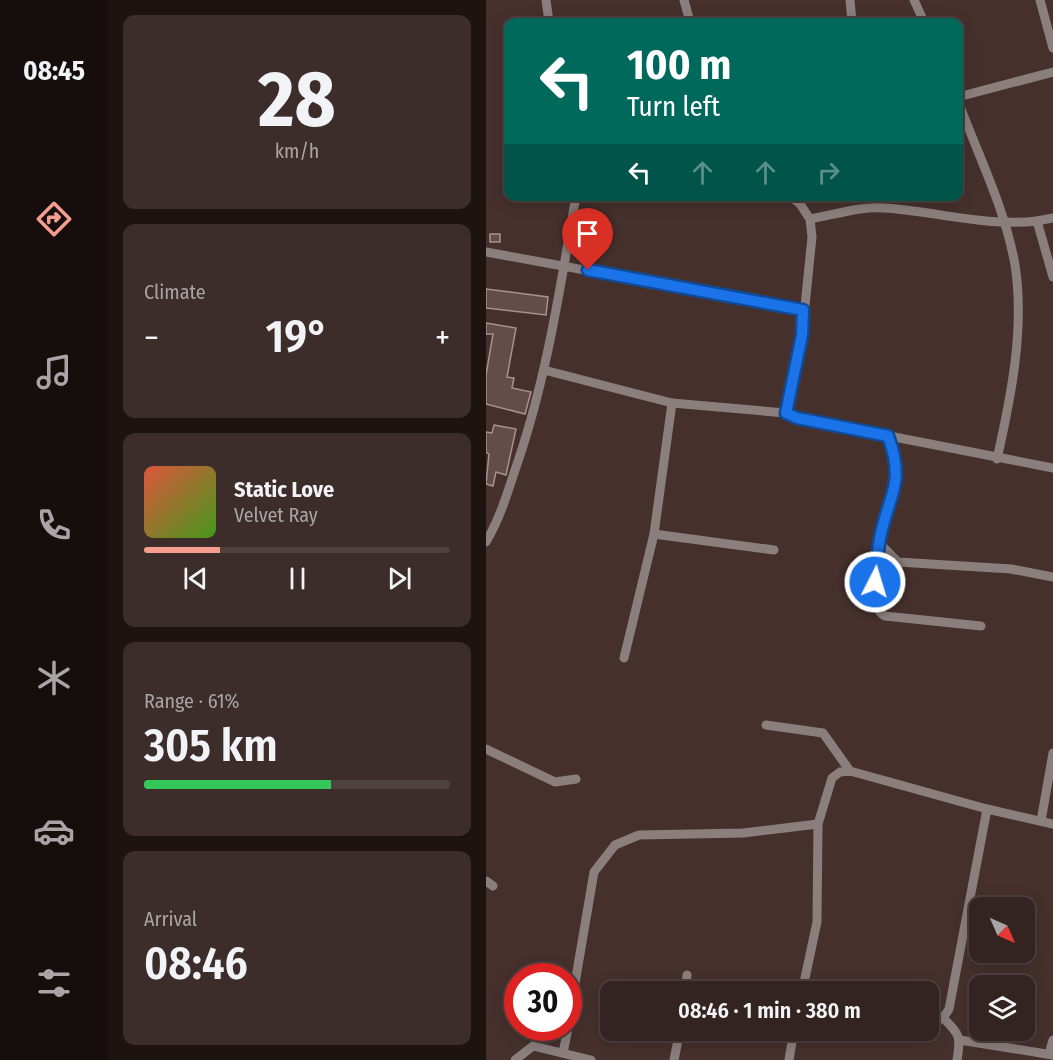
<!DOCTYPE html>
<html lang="en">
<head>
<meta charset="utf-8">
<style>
	:root { --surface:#342421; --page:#3c2c2a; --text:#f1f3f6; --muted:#a9a4a5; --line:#4e413f; --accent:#f59d8f }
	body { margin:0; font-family:"Fira Sans Condensed",sans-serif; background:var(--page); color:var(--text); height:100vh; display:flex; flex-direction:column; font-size:22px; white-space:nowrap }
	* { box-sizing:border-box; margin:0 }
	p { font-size:20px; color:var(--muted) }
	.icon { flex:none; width:33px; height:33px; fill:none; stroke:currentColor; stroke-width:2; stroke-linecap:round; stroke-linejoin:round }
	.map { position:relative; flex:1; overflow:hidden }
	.panel { display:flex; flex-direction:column; gap:15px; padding:15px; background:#1d1412; width:378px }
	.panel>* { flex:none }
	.guide { position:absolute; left:18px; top:18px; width:459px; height:183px; border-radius:12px; box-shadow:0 3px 15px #0003,0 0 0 2px var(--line); background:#00695c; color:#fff; overflow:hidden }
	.needle { width:39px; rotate:135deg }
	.tools { position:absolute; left:483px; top:897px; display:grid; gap:12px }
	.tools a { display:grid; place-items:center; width:66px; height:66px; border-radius:12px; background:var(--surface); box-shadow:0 3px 15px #0003,0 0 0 2px var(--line); font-size:30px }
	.speed { position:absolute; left:18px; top:963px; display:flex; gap:12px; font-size:30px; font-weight:700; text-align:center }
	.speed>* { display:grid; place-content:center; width:78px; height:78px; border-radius:50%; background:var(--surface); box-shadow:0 3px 15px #0003,0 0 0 2px var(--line); line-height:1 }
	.speed .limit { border:9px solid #d22; background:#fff; color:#111 }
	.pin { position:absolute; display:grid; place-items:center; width:51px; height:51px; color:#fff; margin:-62px -26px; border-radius:50% 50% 50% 0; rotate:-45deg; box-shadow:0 0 6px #0007 }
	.pin .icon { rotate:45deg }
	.me { position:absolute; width:66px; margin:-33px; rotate:5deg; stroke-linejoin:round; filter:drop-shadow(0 0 4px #0008) }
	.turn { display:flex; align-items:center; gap:21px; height:126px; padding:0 24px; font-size:27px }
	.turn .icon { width:78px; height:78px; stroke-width:2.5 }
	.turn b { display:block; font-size:42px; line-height:51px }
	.lanes { display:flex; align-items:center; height:57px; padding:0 24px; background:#0003; justify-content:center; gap:30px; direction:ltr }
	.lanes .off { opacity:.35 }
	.big { font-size:45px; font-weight:600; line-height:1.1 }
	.panel .tile { flex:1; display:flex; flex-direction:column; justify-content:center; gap:9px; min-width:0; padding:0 21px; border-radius:12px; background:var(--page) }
	.panel .dial { align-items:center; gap:0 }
	.dial b { font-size:78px; line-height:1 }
	.song { display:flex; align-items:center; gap:18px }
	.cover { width:72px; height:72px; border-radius:9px; background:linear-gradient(135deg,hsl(10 70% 55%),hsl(100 70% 35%)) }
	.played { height:6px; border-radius:3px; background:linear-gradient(90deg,var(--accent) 25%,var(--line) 25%) }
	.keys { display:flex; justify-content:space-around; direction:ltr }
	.heat { display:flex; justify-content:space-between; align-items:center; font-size:33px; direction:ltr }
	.charge { height:9px; border-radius:4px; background:linear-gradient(90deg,#34c759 61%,var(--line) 0) }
	.trip { position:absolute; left:114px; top:981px; width:339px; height:60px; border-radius:12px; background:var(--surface); box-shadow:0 3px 15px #0003,0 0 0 2px var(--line); font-weight:600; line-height:60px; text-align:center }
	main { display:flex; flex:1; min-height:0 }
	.menu { display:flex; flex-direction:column; width:108px; justify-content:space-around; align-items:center; background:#150e0d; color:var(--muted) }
	.menu .icon { width:42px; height:42px }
	.menu .selected { color:var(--accent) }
	.menu b { font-size:27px; color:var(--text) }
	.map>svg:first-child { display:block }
	.building { fill:#634d49; stroke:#aa918d; stroke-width:1.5 }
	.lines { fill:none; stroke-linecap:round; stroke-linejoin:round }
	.minor { stroke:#8a7f7d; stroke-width:9 }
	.route-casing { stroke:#114b97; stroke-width:15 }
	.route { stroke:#1a73e8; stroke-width:10 }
</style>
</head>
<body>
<main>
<nav class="menu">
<b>08:45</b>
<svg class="icon selected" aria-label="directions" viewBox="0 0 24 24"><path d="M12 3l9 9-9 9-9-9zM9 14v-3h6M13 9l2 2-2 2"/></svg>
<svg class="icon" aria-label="music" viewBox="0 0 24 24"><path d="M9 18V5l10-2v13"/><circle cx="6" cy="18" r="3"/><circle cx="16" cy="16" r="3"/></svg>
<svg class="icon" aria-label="phone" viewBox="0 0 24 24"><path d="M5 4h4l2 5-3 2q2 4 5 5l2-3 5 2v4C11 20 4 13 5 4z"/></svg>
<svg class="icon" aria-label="climate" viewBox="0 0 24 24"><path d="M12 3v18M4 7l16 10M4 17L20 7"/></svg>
<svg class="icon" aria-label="car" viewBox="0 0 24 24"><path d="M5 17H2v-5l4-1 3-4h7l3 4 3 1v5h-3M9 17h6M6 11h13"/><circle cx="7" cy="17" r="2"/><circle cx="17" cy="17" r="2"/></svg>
<svg class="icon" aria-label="filters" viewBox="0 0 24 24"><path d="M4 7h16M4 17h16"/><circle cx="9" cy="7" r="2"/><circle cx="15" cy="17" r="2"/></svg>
</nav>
<section class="panel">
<div class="tile dial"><b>28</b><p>km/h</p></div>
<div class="tile"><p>Climate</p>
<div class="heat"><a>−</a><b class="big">19°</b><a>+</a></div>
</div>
<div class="tile">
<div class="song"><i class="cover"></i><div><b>Static Love</b><p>Velvet Ray</p></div></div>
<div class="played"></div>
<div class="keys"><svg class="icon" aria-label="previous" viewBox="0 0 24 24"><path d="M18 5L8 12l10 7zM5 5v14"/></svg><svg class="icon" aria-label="pause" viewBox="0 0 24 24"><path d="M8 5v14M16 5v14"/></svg><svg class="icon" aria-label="next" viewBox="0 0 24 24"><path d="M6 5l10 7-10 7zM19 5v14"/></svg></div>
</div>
<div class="tile"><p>Range · 61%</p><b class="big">305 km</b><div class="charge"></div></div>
<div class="tile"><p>Arrival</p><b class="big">08:46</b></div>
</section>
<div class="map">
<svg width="567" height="1060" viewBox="0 0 567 1060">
	<rect width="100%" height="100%" fill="#45302c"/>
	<!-- building -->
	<g class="building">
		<rect x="4" y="234" width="10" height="8"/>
		<path d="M 0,289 L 62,297 L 60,315 L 0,308 Z"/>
		<path d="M 0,323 L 30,328 L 21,377 L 28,378 L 26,388 L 45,392 L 39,414 L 0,404 L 0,375 L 7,334 L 0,334 Z"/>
		<path d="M 8,425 L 30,429 L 20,475 L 10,472 L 7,486 L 0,484 L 3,454 L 0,452 L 0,432 L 6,433 Z"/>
	</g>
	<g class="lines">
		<!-- minor -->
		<g class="minor">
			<path d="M 60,0 L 63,22"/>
			<path d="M 198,0 L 204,22"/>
			<path d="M 364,0 L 366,22"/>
			<path d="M 428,0 L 438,22"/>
			<path d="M 554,0 L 567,48"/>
			<path d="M 415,22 L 437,20"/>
			<path d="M 472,97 L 567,72"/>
			<path d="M 472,101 C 492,155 519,208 529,265 C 539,328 525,397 511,459"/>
			<path d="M 324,219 C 348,215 374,206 398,208 C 449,211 499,227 551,221 L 567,277"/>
			<path d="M 551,221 L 567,218"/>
			<path d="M 0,252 L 317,310"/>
			<path d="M 58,370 L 186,403 L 300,413 L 311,418 L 567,468"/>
			<path d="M 300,413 L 316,335 L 326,237 L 324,219 L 314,204 L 304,196"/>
			<path d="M 402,436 C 408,451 412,464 411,480 C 408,508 368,599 399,616 L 495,626"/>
			<path d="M 168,534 L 288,550"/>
			<path d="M 0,542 C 13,520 21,495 29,470 C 60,382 74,289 90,196"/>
			<path d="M 393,543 L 412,562 L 525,569 L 567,577"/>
			<path d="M 138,658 L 168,534 L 186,403"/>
			<path d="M 280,725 L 337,733 L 364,771"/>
			<path d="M 0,749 L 69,782 L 90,779"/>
			<path d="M 555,821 L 567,753"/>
			<path d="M 0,881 L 7,886"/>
			<path d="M 199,992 L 201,975"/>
			<path d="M 316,992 L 331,922 L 332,824 L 346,778 L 354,772 L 364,771 L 501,809 L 567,824"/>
			<path d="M 457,1018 C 474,1034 475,1037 471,1060"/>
			<path d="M 82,1024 L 108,872 L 129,845 L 153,835 L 257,833 L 332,824"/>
			<path d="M 442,1024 L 457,1018 L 463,1009 L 501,809"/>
			<path d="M 474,1040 L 567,1055"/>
			<path d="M 77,1053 L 82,1028"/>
			<path d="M 563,1054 L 567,1040"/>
			<path d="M 29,1060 L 47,1046 L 105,1060"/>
			<path d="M 188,1060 L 194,1030"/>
			<path d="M 303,1060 L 308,1030"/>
		</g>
	</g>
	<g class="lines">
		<defs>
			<path id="route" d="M 102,270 L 317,310 L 316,335 L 300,413 L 311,418 L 402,436 C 421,487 400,497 393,544 C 391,557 390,569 389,582"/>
		</defs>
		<!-- route casing -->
		<use href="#route" class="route-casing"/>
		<!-- route -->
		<use href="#route" class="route"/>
	</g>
</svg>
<div class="tools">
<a><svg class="needle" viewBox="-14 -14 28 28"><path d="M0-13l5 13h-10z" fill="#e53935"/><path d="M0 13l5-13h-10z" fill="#a9a4a5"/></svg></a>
<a><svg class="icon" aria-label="layers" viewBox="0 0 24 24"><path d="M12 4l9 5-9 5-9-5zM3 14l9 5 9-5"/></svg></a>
</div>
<div class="speed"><div class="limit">30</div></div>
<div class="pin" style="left:102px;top:270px;background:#d93025"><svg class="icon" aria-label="arrive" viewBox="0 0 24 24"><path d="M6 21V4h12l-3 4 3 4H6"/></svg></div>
<svg class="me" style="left:389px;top:582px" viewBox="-20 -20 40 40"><circle r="17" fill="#1a73e8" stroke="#fff" stroke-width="3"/><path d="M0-11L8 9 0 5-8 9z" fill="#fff"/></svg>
<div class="trip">08:46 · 1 min · 380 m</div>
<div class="guide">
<div class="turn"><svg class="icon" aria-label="left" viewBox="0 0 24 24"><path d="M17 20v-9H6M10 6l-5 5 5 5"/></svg><div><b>100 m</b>Turn left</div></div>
<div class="lanes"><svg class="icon" aria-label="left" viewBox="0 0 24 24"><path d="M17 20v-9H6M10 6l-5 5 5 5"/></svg><svg class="icon off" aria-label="ahead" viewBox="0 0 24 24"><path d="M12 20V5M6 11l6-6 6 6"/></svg><svg class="icon off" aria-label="ahead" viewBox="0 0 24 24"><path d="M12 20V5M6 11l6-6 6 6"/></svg><svg class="icon off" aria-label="right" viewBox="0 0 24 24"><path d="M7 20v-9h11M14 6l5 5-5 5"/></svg></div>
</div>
</div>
</main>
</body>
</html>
